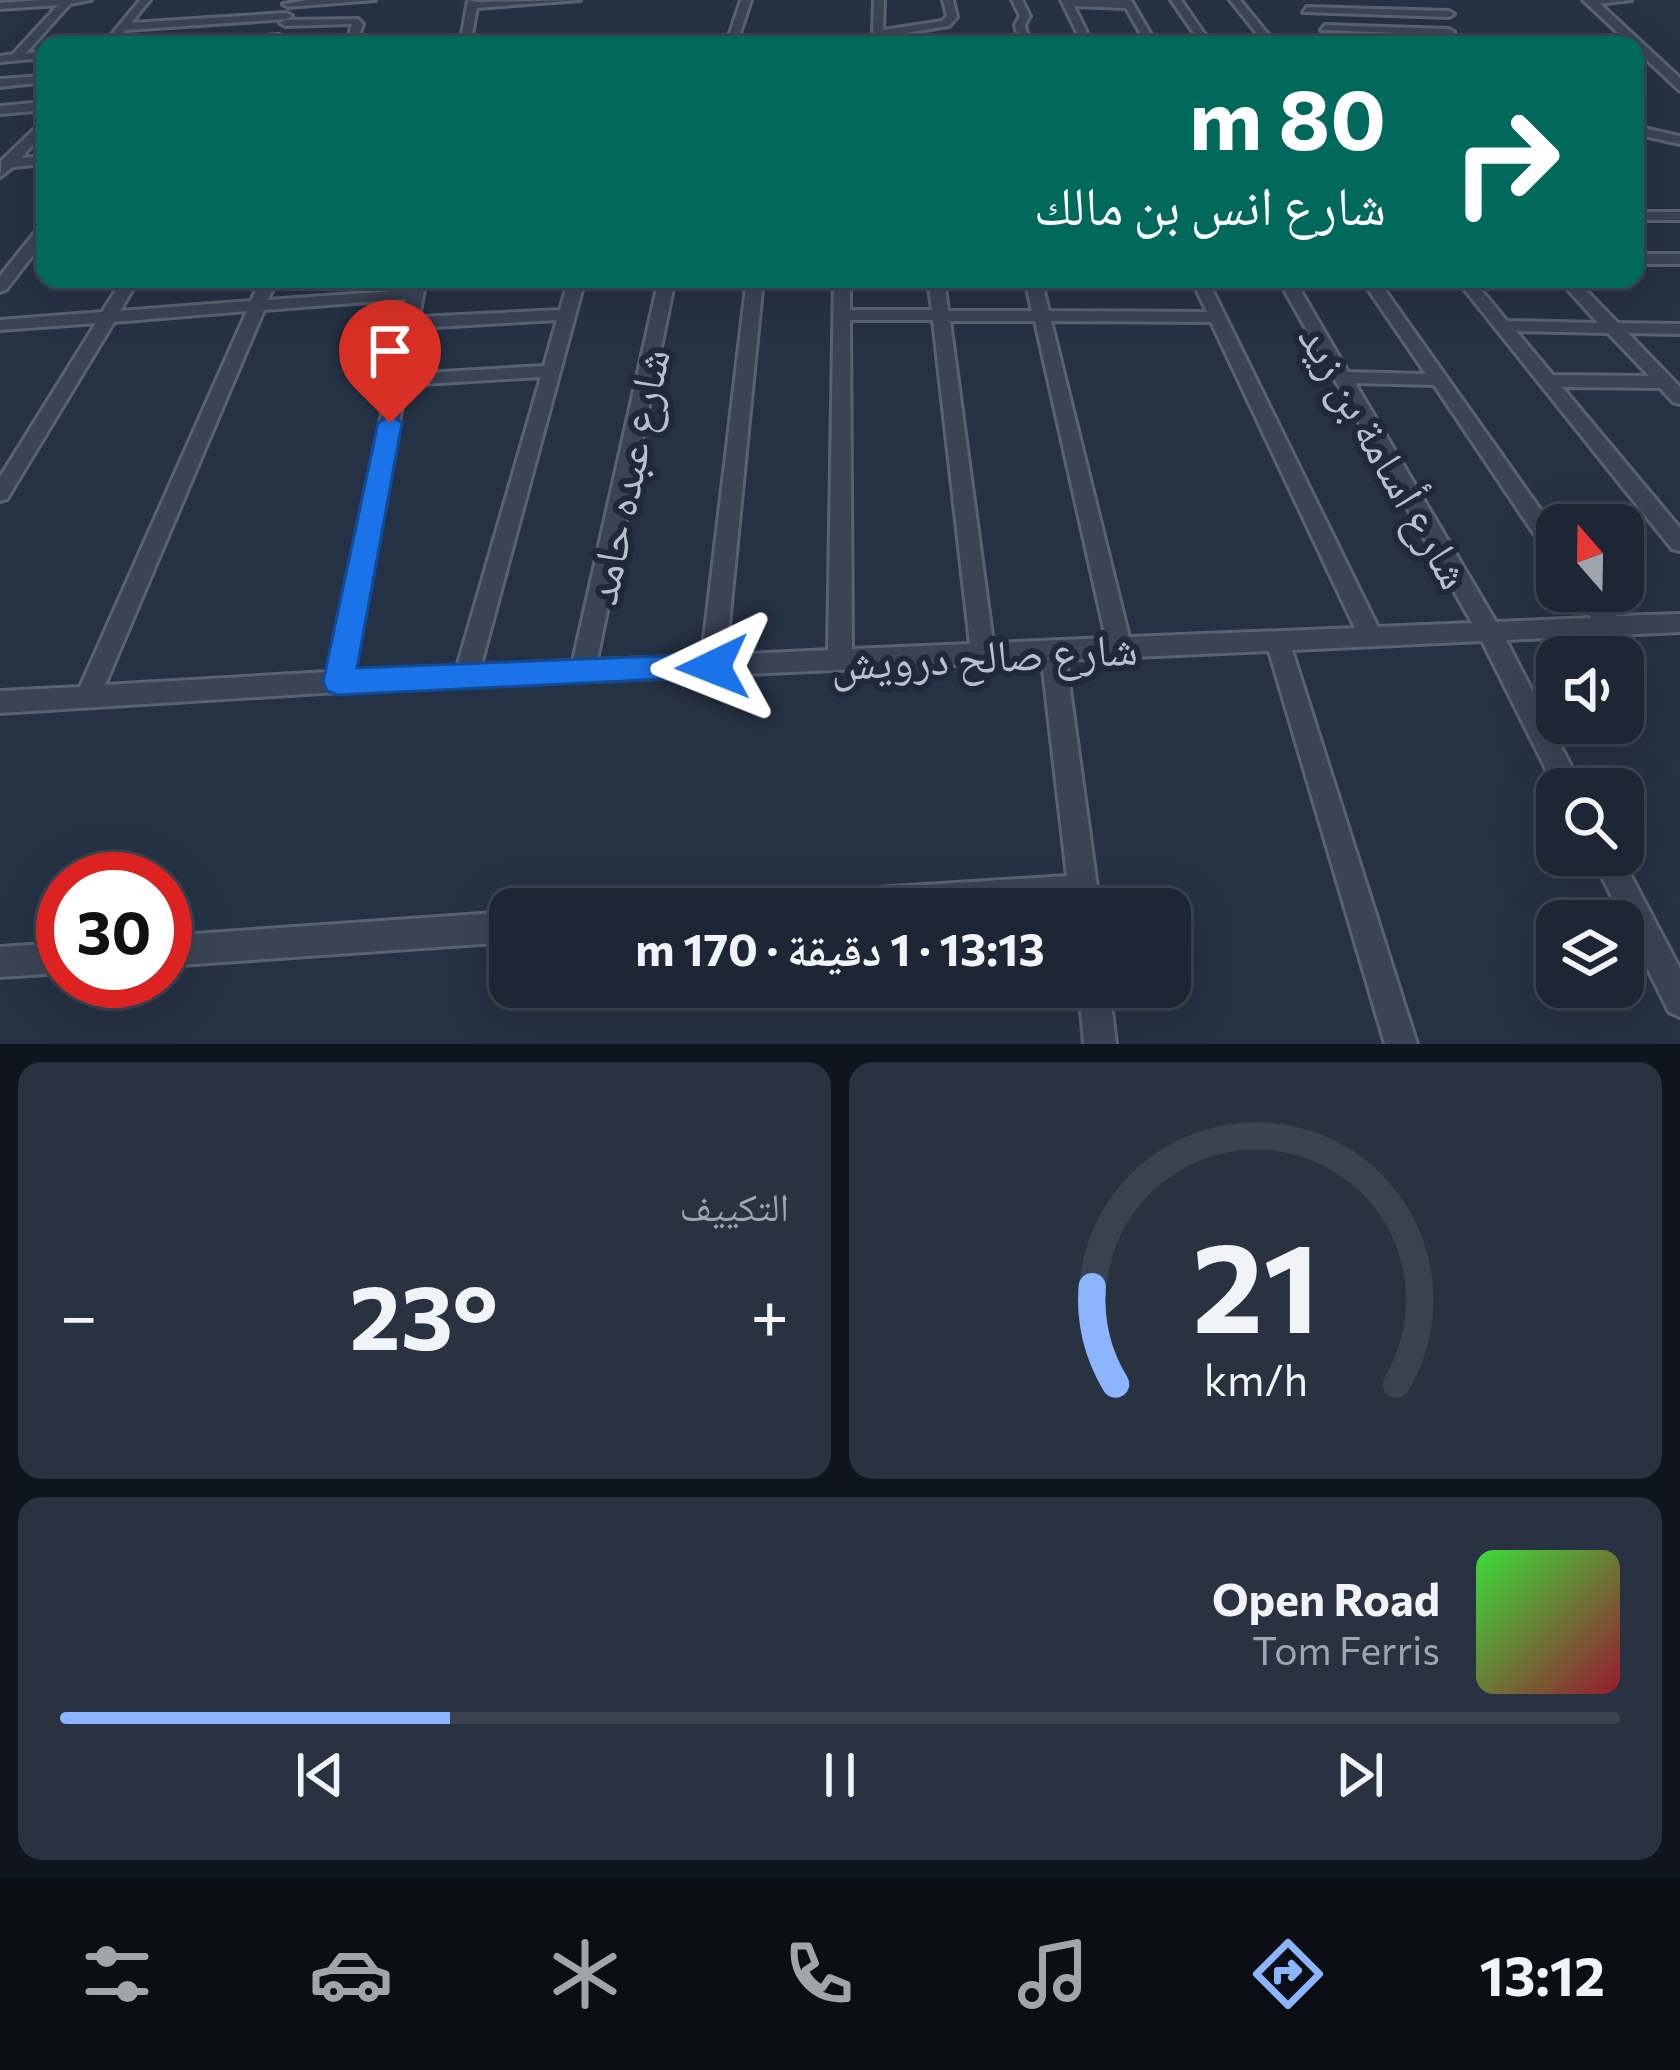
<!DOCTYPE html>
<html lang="ar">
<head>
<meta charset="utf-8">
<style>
	:root { --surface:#1c2634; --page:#293240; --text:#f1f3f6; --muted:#a0a5ac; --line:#3a434f; --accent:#8cb4ff }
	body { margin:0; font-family:Commissioner,"Noto Naskh Arabic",sans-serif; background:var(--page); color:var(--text); direction:rtl; height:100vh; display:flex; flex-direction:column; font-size:45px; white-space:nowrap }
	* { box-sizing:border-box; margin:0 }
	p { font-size:39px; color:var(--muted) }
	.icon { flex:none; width:66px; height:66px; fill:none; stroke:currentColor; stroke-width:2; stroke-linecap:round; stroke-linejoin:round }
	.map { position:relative; height:1044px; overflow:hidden; direction:ltr }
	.drawer { display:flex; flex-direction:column; gap:18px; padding:18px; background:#0f151d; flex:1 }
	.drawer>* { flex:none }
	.guide { position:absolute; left:36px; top:36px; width:1608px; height:252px; border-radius:24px; box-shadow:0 12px 48px #0002,0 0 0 3px var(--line); direction:rtl; background:#00695c; color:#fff; overflow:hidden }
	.needle { width:78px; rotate:340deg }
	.buttons { position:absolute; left:1536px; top:504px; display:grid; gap:24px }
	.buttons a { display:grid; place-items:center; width:108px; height:108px; border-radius:24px; background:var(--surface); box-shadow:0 12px 48px #0002,0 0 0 3px var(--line); font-size:60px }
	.speed { position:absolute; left:36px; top:852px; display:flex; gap:24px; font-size:60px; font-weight:700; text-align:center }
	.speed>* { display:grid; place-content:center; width:156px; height:156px; border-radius:50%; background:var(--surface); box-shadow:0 12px 48px #0002,0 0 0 3px var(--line); line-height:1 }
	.speed .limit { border:18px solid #d22; background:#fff; color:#111 }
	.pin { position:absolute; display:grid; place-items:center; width:102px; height:102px; color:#fff; margin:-123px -51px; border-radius:50% 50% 50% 0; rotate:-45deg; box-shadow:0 0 12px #0007 }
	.pin .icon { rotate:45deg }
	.me { position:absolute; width:132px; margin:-66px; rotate:268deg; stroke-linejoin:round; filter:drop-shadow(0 0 9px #0008) }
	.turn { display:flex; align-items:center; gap:42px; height:252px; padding:0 60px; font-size:54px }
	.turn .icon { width:156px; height:156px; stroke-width:2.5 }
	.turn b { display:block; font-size:84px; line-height:102px }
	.big { font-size:90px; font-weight:700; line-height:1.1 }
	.drawer .card { flex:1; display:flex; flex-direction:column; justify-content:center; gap:18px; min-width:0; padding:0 42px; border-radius:24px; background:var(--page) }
	.drawer .dial { align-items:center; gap:0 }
	.dial svg { height:312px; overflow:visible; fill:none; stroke:var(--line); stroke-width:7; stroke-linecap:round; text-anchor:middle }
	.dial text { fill:var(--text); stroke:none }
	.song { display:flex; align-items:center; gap:36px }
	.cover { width:144px; height:144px; border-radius:18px; background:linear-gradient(135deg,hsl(120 70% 55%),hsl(350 70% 35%)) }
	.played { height:12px; border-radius:6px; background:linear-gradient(90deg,var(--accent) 25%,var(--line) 25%) }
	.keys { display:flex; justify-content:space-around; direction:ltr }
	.heat { display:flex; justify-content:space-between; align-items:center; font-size:66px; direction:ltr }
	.drawer .tiles { flex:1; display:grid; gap:18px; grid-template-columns:1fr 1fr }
	.card:last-child { grid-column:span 2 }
	.trip { position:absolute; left:489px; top:888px; width:702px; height:120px; border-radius:24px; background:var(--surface); box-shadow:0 12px 48px #0002,0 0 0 3px var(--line); font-weight:700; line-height:120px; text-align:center; direction:rtl }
	.tabs { display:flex; height:192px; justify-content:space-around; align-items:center; background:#0b0f15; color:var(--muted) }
	.tabs .icon { width:84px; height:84px }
	.tabs .selected { color:var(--accent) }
	.tabs b { font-size:54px; color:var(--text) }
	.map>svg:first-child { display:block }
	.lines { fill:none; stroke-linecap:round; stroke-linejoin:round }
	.minor-casing { stroke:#596272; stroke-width:6 }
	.tertiary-casing { stroke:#596272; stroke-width:6 }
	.minor { fill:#3a4455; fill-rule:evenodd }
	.tertiary { fill:#3a4455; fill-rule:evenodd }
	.route { fill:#1a73e8; stroke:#114b97; stroke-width:3 }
	.labels { text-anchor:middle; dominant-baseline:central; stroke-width:12; stroke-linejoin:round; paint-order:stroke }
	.street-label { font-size:45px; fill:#b8bfce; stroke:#1f293a }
</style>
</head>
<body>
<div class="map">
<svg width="1680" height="1044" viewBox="0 0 1680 1044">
	<rect width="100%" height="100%" fill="#253245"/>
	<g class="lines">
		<defs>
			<g id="minor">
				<path d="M 43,0 L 91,0 L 70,4 L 26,53 L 45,52 L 45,58 L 0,62 L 0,56 L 13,54 L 58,5 L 0,9 L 0,3 Z"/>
				<path d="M 140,0 L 150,0 L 131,23 L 287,13 L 292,16 L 287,19 L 126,30 L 114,45 L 103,45 Z"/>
				<path d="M 308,0 L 375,0 L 288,7 L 283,4 Z"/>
				<path d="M 468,0 L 478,2 L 580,0 L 477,8 L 470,45 L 460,45 Z"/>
				<path d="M 741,0 L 751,0 L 736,45 L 726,45 Z"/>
				<path d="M 874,0 L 884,0 L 883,30 L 942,21 L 947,16 L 943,0 L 953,0 L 957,17 L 949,26 L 882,37 L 878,45 L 868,45 L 873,34 Z"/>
				<path d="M 1012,0 L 1022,0 L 1030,16 L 1025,25 L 1030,45 L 1020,45 L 1015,25 L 1020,16 Z"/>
				<path d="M 1061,0 L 1131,0 L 1157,45 L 1147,45 L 1126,8 L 1074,6 L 1093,45 L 1083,45 Z"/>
				<path d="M 1171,0 L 1181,0 L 1212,45 L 1202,45 Z"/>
				<path d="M 1230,0 L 1240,0 L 1277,45 L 1266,45 Z"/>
				<path d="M 1587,0 L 1631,0 L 1591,5 Z"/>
				<path d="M 1307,7 L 1449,11 L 1454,14 L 1449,17 L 1303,12 Z"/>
				<path d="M 358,19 L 363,24 L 356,45 L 346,45 L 352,24 L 285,26 L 280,23 L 285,20 Z"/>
				<path d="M 1325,25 L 1449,29 L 1454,32 L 1449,35 L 1321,30 Z"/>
				<path d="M 279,35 L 283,40 L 175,45 L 180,42 Z"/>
				<path d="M 45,76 L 45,82 L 0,87 L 0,79 Z"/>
				<path d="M 45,102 L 45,110 L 0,114 L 0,106 Z"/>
				<path d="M 45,119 L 45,131 L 21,158 L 45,156 L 45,164 L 13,167 L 0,177 L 2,160 Z"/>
				<path d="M 1635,126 L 1680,136 L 1680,144 L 1635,134 Z"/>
				<rect x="1635" y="212" width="45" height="8"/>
				<path d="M 45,225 L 45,239 L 6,290 L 0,292 L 0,276 L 40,226 Z"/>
				<rect x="1635" y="254" width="45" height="10"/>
				<path d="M 123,279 L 139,279 L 120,311 L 251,301 L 261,279 L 277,279 L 268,300 L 408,290 L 410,279 L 426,279 L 419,317 L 560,310 L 569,279 L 585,279 L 481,665 L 573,661 L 659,279 L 675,279 L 597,660 L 702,656 L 747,279 L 763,279 L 726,655 L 828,650 L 834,279 L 850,279 L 850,310 L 932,310 L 928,279 L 944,279 L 948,311 L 1032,311 L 1025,279 L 1041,279 L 1049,311 L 1207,312 L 1191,279 L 1207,279 L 1378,627 L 1472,623 L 1278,279 L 1294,279 L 1348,372 L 1426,374 L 1361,279 L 1377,279 L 1557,533 L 1557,558 L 1549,556 L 1434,385 L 1355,383 L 1496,622 L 1591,618 L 1574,591 L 1597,591 L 1616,616 L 1680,614 L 1680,632 L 1506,640 L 1583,789 L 1557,791 L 1482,641 L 1292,650 L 1417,1044 L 1385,1044 L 1269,651 L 1066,660 L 1100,909 L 1070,909 L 1070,904 L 998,909 L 767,909 L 772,899 L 782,894 L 1067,876 L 1042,661 L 338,692 L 0,713 L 0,691 L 80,687 L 247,311 L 114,322 L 7,499 L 0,501 L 0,477 L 96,323 L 0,330 L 0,320 L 102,312 ZM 406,299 L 328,672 L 105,685 L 264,310 ZM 557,320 L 544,366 L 408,374 L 417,328 ZM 850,320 L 933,320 L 970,644 L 852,649 ZM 950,321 L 1035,321 L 1106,638 L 993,643 ZM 1051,321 L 1211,322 L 1355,628 L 1129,637 ZM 541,377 L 457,667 L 352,671 L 406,385 Z"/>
				<path d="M 1456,279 L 1472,279 L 1507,321 L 1598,323 L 1558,279 L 1575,279 L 1618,323 L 1680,324 L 1680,334 L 1628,333 L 1680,387 L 1680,404 L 1673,402 L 1660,388 L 1562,387 L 1680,528 L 1680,551 L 1672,549 ZM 1516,331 L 1608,333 L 1649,376 L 1553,375 Z"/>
				<path d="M 1591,855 L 1620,855 L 1680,969 L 1680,1017 L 1669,1012 Z"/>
				<path d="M 510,912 L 510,942 L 165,966 L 165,936 Z"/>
				<path d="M 63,943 L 63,973 L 0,977 L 0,947 Z"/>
				<path d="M 1079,987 L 1109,987 L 1116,1044 L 1084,1044 Z"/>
			</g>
			<path id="tertiary" d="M 1583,0 L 1596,0 L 1680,78 L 1680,91 Z"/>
		</defs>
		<!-- minor casing -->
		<use href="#minor" class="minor-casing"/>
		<!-- tertiary casing -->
		<use href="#tertiary" class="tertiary-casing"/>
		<!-- minor -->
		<use href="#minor" class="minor"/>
		<!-- tertiary -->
		<use href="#tertiary" class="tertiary"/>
	</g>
	<!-- route -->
	<path class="route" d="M 390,415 L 402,423 L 357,668 L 713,654 L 724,657 L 728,667 L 724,676 L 338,695 L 327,691 L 323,682 L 378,423 Z"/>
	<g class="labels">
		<!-- street labels -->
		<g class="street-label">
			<text transform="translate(1387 455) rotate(60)">شارع أسامة بن زيد</text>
			<text transform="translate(625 476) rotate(-78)">شارع عبده حامد</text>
			<text transform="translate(984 654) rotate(-3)">شارع صالح درويش</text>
		</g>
	</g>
</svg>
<div class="buttons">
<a><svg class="needle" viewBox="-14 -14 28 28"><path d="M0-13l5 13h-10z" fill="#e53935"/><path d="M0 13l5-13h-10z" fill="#a0a5ac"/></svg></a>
<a><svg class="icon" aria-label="sound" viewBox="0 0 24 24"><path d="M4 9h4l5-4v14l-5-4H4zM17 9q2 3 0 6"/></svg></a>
<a><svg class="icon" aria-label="search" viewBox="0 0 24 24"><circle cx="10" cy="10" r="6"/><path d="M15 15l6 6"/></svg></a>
<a><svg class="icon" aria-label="layers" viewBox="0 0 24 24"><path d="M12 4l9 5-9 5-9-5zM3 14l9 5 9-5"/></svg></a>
</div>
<div class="speed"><div class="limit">30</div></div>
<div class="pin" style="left:390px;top:423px;background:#d93025"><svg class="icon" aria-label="arrive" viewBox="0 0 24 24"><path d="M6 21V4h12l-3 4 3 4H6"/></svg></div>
<svg class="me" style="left:713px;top:667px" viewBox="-20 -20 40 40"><path d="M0-17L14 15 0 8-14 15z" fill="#1a73e8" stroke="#fff" stroke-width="4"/></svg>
<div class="trip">13:13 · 1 دقيقة · 170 m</div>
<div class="guide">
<div class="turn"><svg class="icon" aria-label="right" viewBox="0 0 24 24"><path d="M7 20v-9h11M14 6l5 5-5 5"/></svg><div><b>80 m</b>شارع انس بن مالك</div></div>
</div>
</div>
<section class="drawer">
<div class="tiles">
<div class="card dial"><svg viewBox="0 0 100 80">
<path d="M14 69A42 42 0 1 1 86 69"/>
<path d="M14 69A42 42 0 0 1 8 44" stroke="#8cb4ff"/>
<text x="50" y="56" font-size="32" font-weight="700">21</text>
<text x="50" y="72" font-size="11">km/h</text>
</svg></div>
<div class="card"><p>التكييف</p>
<div class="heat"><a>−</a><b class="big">23°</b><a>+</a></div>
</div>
<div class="card">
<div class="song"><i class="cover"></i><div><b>Open Road</b><p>Tom Ferris</p></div></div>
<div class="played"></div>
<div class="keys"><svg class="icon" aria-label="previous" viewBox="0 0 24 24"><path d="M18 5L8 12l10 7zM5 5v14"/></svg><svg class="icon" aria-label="pause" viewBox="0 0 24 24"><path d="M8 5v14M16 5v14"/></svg><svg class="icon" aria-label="next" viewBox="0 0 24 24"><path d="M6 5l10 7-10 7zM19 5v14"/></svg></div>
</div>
</div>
</section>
<nav class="tabs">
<b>13:12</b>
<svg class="icon selected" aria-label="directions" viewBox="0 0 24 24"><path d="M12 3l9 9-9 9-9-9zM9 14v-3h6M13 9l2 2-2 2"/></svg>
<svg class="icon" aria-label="music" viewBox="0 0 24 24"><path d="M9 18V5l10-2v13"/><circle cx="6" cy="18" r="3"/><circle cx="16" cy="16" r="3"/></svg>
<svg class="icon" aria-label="phone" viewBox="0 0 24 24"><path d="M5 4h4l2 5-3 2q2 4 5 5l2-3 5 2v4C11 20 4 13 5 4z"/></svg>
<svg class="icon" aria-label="climate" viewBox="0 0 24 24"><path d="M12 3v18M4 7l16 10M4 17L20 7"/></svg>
<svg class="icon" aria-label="car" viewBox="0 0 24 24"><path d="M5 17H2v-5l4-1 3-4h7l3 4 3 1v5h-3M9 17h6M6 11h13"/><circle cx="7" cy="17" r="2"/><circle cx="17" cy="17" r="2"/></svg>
<svg class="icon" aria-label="filters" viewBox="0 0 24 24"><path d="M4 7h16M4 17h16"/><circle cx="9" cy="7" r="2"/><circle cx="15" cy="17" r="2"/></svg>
</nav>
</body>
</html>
